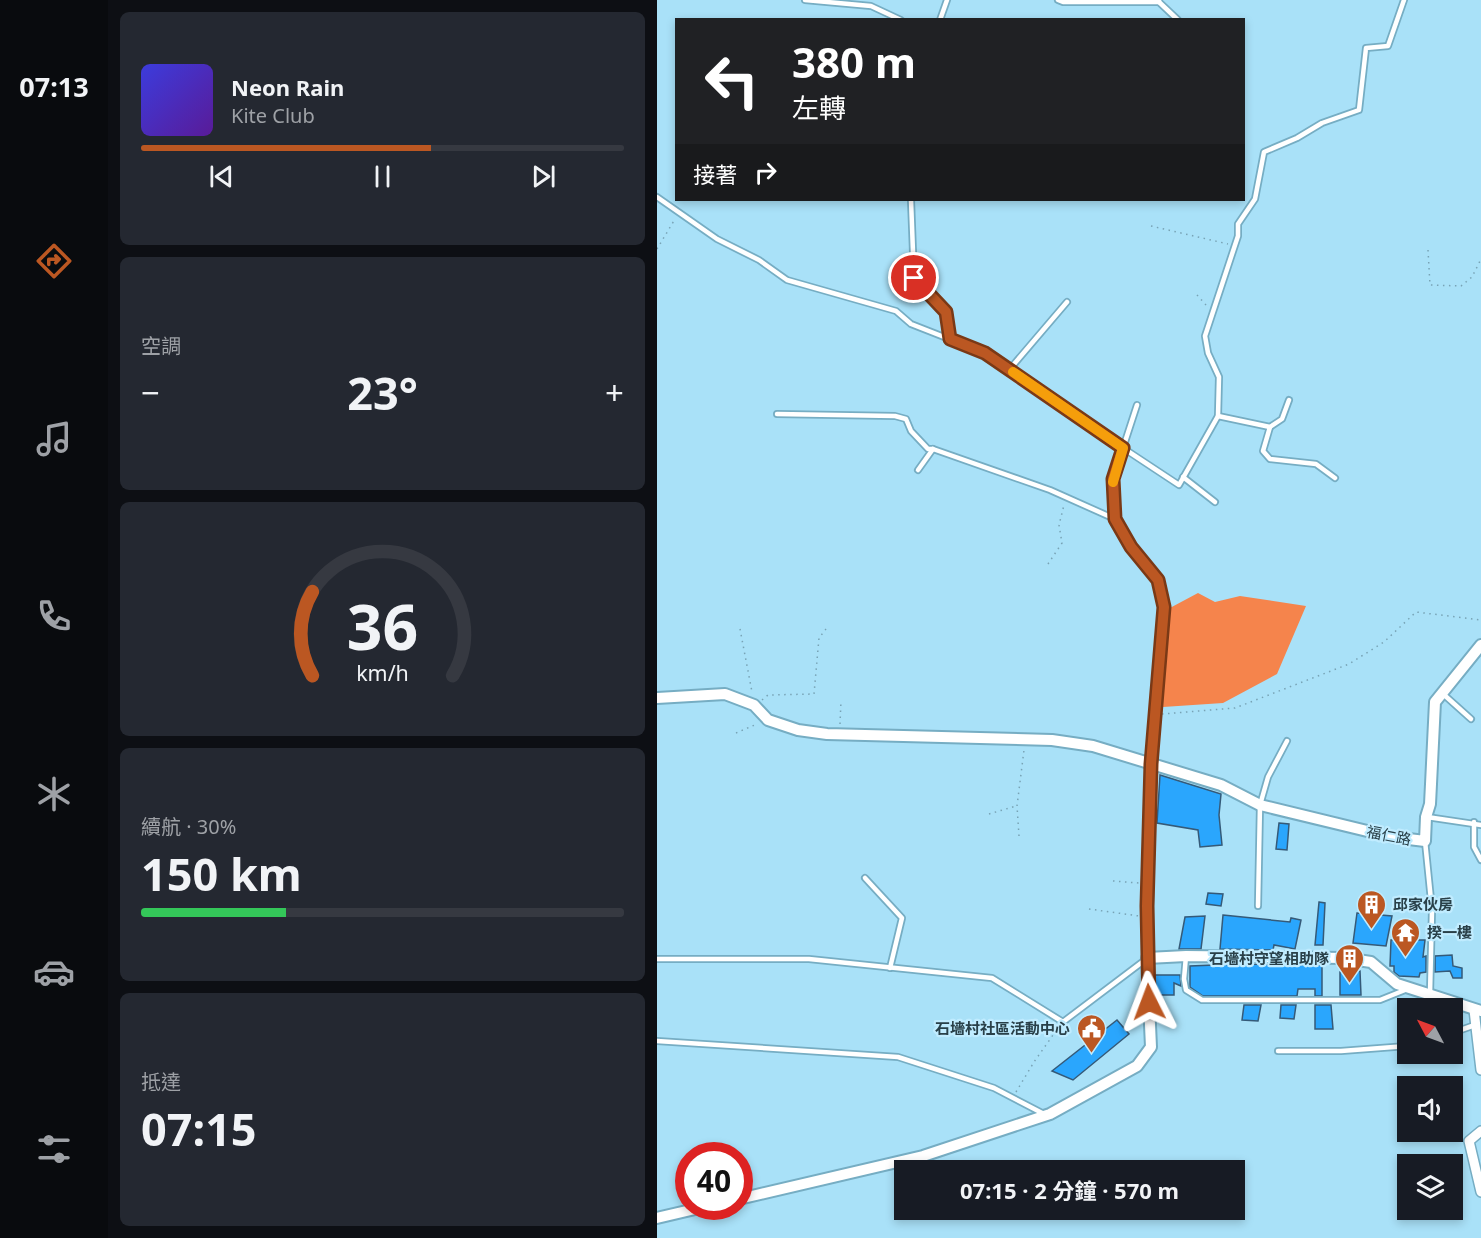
<!DOCTYPE html>
<html lang="zh-TW">
<head>
<meta charset="utf-8">
<style>
	:root { --surface:#171b24; --page:#242831; --text:#f1f3f6; --muted:#9ea1a6; --line:#363941; --accent:#bb5722 }
	body { margin:0; font-family:"Noto Sans","Noto Sans TC",sans-serif; background:var(--page); color:var(--text); height:100vh; display:flex; flex-direction:column; font-size:22px; white-space:nowrap }
	* { box-sizing:border-box; margin:0 }
	p { font-size:20px; color:var(--muted) }
	.icon { flex:none; width:33px; height:33px; fill:none; stroke:currentColor; stroke-width:2; stroke-linecap:round; stroke-linejoin:round }
	.map { position:relative; flex:1; overflow:hidden }
	.drawer { display:flex; flex-direction:column; gap:12px; padding:12px; background:#0d0f14; width:549px }
	.drawer>* { flex:none }
	.hud { position:absolute; left:18px; top:18px; width:570px; height:183px; border-radius:0px; box-shadow:0 3px 9px #0003; background:#202124; color:#fff; overflow:hidden }
	.needle { width:39px; rotate:311deg }
	.fabs { position:absolute; left:740px; top:998px; display:grid; gap:12px }
	.fabs a { display:grid; place-items:center; width:66px; height:66px; border-radius:0px; background:var(--surface); box-shadow:0 3px 9px #0003; font-size:30px }
	.speed { position:absolute; left:18px; top:1142px; display:flex; gap:12px; font-size:30px; font-weight:700; text-align:center }
	.speed>* { display:grid; place-content:center; width:78px; height:78px; border-radius:50%; background:var(--surface); box-shadow:0 3px 9px #0003; line-height:1 }
	.speed .limit { border:9px solid #d22; background:#fff; color:#111 }
	.pin { position:absolute; display:grid; place-items:center; width:51px; height:51px; color:#fff; margin:-26px; border:3px solid #fff; border-radius:50%; box-shadow:0 2px 6px #0007 }
	.me { position:absolute; width:66px; margin:-33px; rotate:357deg; stroke-linejoin:round; filter:drop-shadow(0 0 4px #0008) }
	.turn { display:flex; align-items:center; gap:21px; height:126px; padding:0 18px; font-size:27px }
	.turn .icon { width:78px; height:78px; stroke-width:2.5 }
	.turn b { display:block; font-size:42px; line-height:51px }
	.then { display:flex; align-items:center; height:57px; padding:0 18px; background:#0003; gap:12px; font-size:22px }
	.big { font-size:45px; font-weight:700; line-height:1.1 }
	.drawer .card { flex:1; display:flex; flex-direction:column; justify-content:center; gap:9px; min-width:0; padding:0 21px; border-radius:9px; background:var(--page) }
	.drawer .dial { align-items:center; gap:0 }
	.dial svg { height:156px; overflow:visible; fill:none; stroke:var(--line); stroke-width:7; stroke-linecap:round; text-anchor:middle }
	.dial text { fill:var(--text); stroke:none }
	.song { display:flex; align-items:center; gap:18px }
	.cover { width:72px; height:72px; border-radius:9px; background:linear-gradient(135deg,hsl(240 70% 55%),hsl(270 70% 35%)) }
	.played { height:6px; border-radius:3px; background:linear-gradient(90deg,var(--accent) 60%,var(--line) 60%) }
	.keys { display:flex; justify-content:space-around; direction:ltr }
	.heat { display:flex; justify-content:space-between; align-items:center; font-size:33px; direction:ltr }
	.charge { height:9px; border-radius:4px; background:linear-gradient(90deg,#34c759 30%,var(--line) 0) }
	.trip { position:absolute; left:237px; top:1160px; width:351px; height:60px; border-radius:0px; background:var(--surface); box-shadow:0 3px 9px #0003; font-weight:700; line-height:60px; text-align:center }
	main { display:flex; flex:1; min-height:0 }
	.menu { display:flex; flex-direction:column; width:108px; justify-content:space-around; align-items:center; background:#090b0e; color:var(--muted) }
	.menu .icon { width:42px; height:42px }
	.menu .active { color:var(--accent) }
	.menu b { font-size:27px; color:var(--text) }
	.map>svg:first-child { display:block }
	.green { fill:#f5844c }
	.building { fill:#2aa6fd; stroke:#355a78; stroke-width:1.5 }
	.lines { fill:none; stroke-linecap:round; stroke-linejoin:round }
	.service-casing { stroke:#76adc3; stroke-width:8 }
	.minor-casing { stroke:#76adc3; stroke-width:12 }
	.tertiary-casing { stroke:#76adc3; stroke-width:14 }
	.path { stroke:#78a3b5; stroke-width:1.5; stroke-dasharray:1.5 4.5; stroke-linecap:butt }
	.service { stroke:#fff; stroke-width:4.5 }
	.minor { stroke:#fff; stroke-width:9 }
	.tertiary { stroke:#fff; stroke-width:10 }
	.route-casing { stroke:#7a3916; stroke-width:15 }
	.route { stroke:#bb5722; stroke-width:10 }
	.slow { stroke:#f59e0b; stroke-width:10 }
	.labels { text-anchor:middle; dominant-baseline:central; stroke-width:4.5; stroke-linejoin:round; paint-order:stroke }
	.street-label { font-size:15px; fill:#294049; stroke:#c0ecff }
	.poi-label { font-size:15px; font-weight:bold; fill:#294049; stroke:#c0ecff; text-anchor:start }
</style>
</head>
<body>
<main>
<nav class="menu">
<b>07:13</b>
<svg class="icon active" aria-label="directions" viewBox="0 0 24 24"><path d="M12 3l9 9-9 9-9-9zM9 14v-3h6M13 9l2 2-2 2"/></svg>
<svg class="icon" aria-label="music" viewBox="0 0 24 24"><path d="M9 18V5l10-2v13"/><circle cx="6" cy="18" r="3"/><circle cx="16" cy="16" r="3"/></svg>
<svg class="icon" aria-label="phone" viewBox="0 0 24 24"><path d="M5 4h4l2 5-3 2q2 4 5 5l2-3 5 2v4C11 20 4 13 5 4z"/></svg>
<svg class="icon" aria-label="climate" viewBox="0 0 24 24"><path d="M12 3v18M4 7l16 10M4 17L20 7"/></svg>
<svg class="icon" aria-label="car" viewBox="0 0 24 24"><path d="M5 17H2v-5l4-1 3-4h7l3 4 3 1v5h-3M9 17h6M6 11h13"/><circle cx="7" cy="17" r="2"/><circle cx="17" cy="17" r="2"/></svg>
<svg class="icon" aria-label="filters" viewBox="0 0 24 24"><path d="M4 7h16M4 17h16"/><circle cx="9" cy="7" r="2"/><circle cx="15" cy="17" r="2"/></svg>
</nav>
<section class="drawer">
<div class="card">
<div class="song"><i class="cover"></i><div><b>Neon Rain</b><p>Kite Club</p></div></div>
<div class="played"></div>
<div class="keys"><svg class="icon" aria-label="previous" viewBox="0 0 24 24"><path d="M18 5L8 12l10 7zM5 5v14"/></svg><svg class="icon" aria-label="pause" viewBox="0 0 24 24"><path d="M8 5v14M16 5v14"/></svg><svg class="icon" aria-label="next" viewBox="0 0 24 24"><path d="M6 5l10 7-10 7zM19 5v14"/></svg></div>
</div>
<div class="card"><p>空調</p>
<div class="heat"><a>−</a><b class="big">23°</b><a>+</a></div>
</div>
<div class="card dial"><svg viewBox="0 0 100 80">
<path d="M14 69A42 42 0 1 1 86 69"/>
<path d="M14 69A42 42 0 0 1 14 26" stroke="#bb5722"/>
<text x="50" y="56" font-size="32" font-weight="700">36</text>
<text x="50" y="72" font-size="11">km/h</text>
</svg></div>
<div class="card"><p>續航 · 30%</p><b class="big">150 km</b><div class="charge"></div></div>
<div class="card"><p>抵達</p><b class="big">07:15</b></div>
</section>
<div class="map">
<svg width="824" height="1238" viewBox="0 0 824 1238">
	<rect width="100%" height="100%" fill="#a9e1f8"/>
	<!-- green -->
	<path class="green" d="M 541,593 L 558,602 L 583,596 L 649,606 L 620,674 L 566,703 L 506,707 L 503,697 L 511,609 Z"/>
	<!-- building -->
	<g class="building">
		<path d="M 503,775 L 564,794 L 562,815 L 565,845 L 543,847 L 541,830 L 500,823 Z"/>
		<path d="M 622,823 L 632,824 L 630,850 L 619,849 Z"/>
		<path d="M 551,893 L 566,894 L 564,906 L 549,904 Z"/>
		<path d="M 662,902 L 668,903 L 666,945 L 658,945 Z"/>
		<path d="M 700,913 L 735,916 L 729,946 L 696,943 Z"/>
		<path d="M 566,915 L 633,922 L 634,918 L 644,920 L 638,949 L 617,945 L 616,950 L 563,949 Z"/>
		<path d="M 548,916 L 544,949 L 522,949 L 528,917 Z"/>
		<path d="M 734,940 L 768,940 L 766,957 L 769,956 L 769,972 L 763,973 L 762,977 L 742,976 L 737,972 L 737,966 L 733,966 Z"/>
		<path d="M 795,955 L 796,966 L 805,968 L 805,978 L 796,978 L 793,971 L 778,972 L 778,956 Z"/>
		<path d="M 582,964 L 665,965 L 665,996 L 658,996 L 658,989 L 641,989 L 640,996 L 546,996 L 533,987 L 533,966 Z"/>
		<path d="M 703,971 L 704,995 L 683,995 L 683,972 Z"/>
		<path d="M 498,975 L 523,975 L 524,986 L 517,983 L 517,995 L 499,995 Z"/>
		<path d="M 587,1005 L 604,1005 L 601,1021 L 585,1020 Z"/>
		<path d="M 624,1005 L 639,1005 L 637,1019 L 623,1018 Z"/>
		<path d="M 658,1005 L 674,1005 L 676,1029 L 658,1029 Z"/>
		<path d="M 460,1020 L 472,1034 L 416,1080 L 395,1071 Z"/>
	</g>
	<g class="lines">
		<defs>
			<g id="service">
				<path d="M 148,0 L 214,6 L 244,20"/>
				<path d="M 401,0 L 406,2 L 502,2 L 502,0"/>
				<path d="M 502,2 L 521,20"/>
				<path d="M 283,20 L 290,0"/>
				<path d="M 0,197 L 60,239 L 102,260 L 130,280 L 239,311 L 254,324 L 328,353 L 466,448 L 480,405"/>
				<path d="M 254,200 L 257,278 L 289,312 L 293,339"/>
				<path d="M 352,370 L 410,302"/>
				<path d="M 120,414 L 238,416 L 249,419 L 254,431 L 271,449 L 276,449 L 393,490 L 458,519"/>
				<path d="M 561,416 L 613,427 L 606,451 L 613,459 L 659,464 L 678,478"/>
				<path d="M 613,427 L 625,419 L 632,400"/>
				<path d="M 261,470 L 276,449"/>
				<path d="M 526,477 L 558,502"/>
				<path d="M 785,693 L 814,719"/>
				<path d="M 495,762 L 507,607 L 501,580 L 474,547 L 458,519 L 456,479 L 466,448 L 522,485 L 561,416 L 562,377 L 551,353 L 548,336 L 581,236 L 581,224 L 598,199 L 607,152 L 640,138 L 665,123 L 702,110 L 709,48 L 731,46 L 747,0"/>
				<path d="M 770,817 L 824,825"/>
				<path d="M 817,822 L 817,847 L 824,860"/>
				<path d="M 768,841 L 775,910 L 773,994"/>
				<path d="M 208,878 L 245,918 L 233,968"/>
				<path d="M 601,906 L 603,805 L 611,777 L 630,741"/>
				<path d="M 529,956 L 527,979 L 529,990 L 545,1000 L 723,1000 L 748,990"/>
				<path d="M 0,959 L 152,959 L 335,978 L 406,1022 L 488,960"/>
				<path d="M 795,1033 L 818,1025"/>
				<path d="M 0,1041 L 241,1057 L 337,1088 L 387,1114"/>
				<path d="M 621,1051 L 684,1051 L 750,1046"/>
			</g>
			<g id="minor">
				<path d="M 490,958 L 494,764"/>
				<path d="M 817,1010 L 824,1070"/>
				<path d="M 824,1131 L 812,1141 L 824,1192"/>
			</g>
			<g id="tertiary">
				<path d="M 0,698 L 68,694 L 97,705 L 111,720 L 141,730 L 170,734 L 395,740 L 436,746 L 564,785 L 603,805 L 735,837 L 768,841 L 769,817 L 773,804 L 774,784 L 778,702 L 824,645"/>
				<path d="M 82,1199 L 266,1156 L 393,1114 L 480,1066 L 494,1047 L 490,958 L 529,956 L 687,958 L 714,962 L 740,984 L 824,1011"/>
				<path d="M 0,1218 L 51,1206"/>
			</g>
		</defs>
		<!-- service casing -->
		<use href="#service" class="service-casing"/>
		<!-- minor casing -->
		<use href="#minor" class="minor-casing"/>
		<!-- tertiary casing -->
		<use href="#tertiary" class="tertiary-casing"/>
		<!-- path -->
		<g class="path">
			<path d="M 494,226 L 571,244"/>
			<path d="M 0,249 L 18,219"/>
			<path d="M 771,250 L 773,285 L 804,286 L 815,277 L 824,259"/>
			<path d="M 540,295 L 549,305"/>
			<path d="M 391,564 L 405,543 L 402,525 L 407,505"/>
			<path d="M 83,629 L 95,692"/>
			<path d="M 105,700 L 111,695 L 157,694 L 162,638 L 169,629"/>
			<path d="M 505,714 L 578,708 L 692,664 L 727,642 L 759,612 L 824,620"/>
			<path d="M 183,724 L 184,701"/>
			<path d="M 79,733 L 100,724"/>
			<path d="M 332,814 L 359,806"/>
			<path d="M 362,836 L 360,806 L 367,750"/>
			<path d="M 456,881 L 482,883"/>
			<path d="M 432,909 L 482,916"/>
			<path d="M 359,1092 L 377,1062 L 401,1028"/>
		</g>
		<!-- service -->
		<use href="#service" class="service"/>
		<!-- minor -->
		<use href="#minor" class="minor"/>
		<!-- tertiary -->
		<use href="#tertiary" class="tertiary"/>
	</g>
	<g class="lines">
		<defs>
			<path id="route" d="M 257,278 L 289,312 L 293,339 L 328,353 L 466,448 L 456,479 L 458,519 L 474,547 L 501,580 L 507,607 L 494,764 L 490,906 L 492,1002"/>
		</defs>
		<!-- route casing -->
		<use href="#route" class="route-casing"/>
		<!-- route -->
		<use href="#route" class="route"/>
		<!-- slow -->
		<path class="slow" d="M 356,372 L 466,448 L 456,482"/>
	</g>
	<!-- icons -->
	<defs>
		<symbol id="building-pin" viewBox="-11 -11 22 30"><path d="M0 17L-7.5 6A9.5 9.5 0 1 1 7.5 6Z" fill="#bb5722" stroke="#c0ecff"/><path d="M-4-6H4V6H1V3H-1V6H-4ZM-2.5-4.3h1.7v1.8h-1.7ZM.8-4.3h1.7v1.8H.8ZM-2.5-1h1.7V.8h-1.7ZM.8-1h1.7V.8H.8Z" fill="#fff"/></symbol>
		<symbol id="temple-pin" viewBox="-11 -11 22 30"><path d="M0 17L-7.5 6A9.5 9.5 0 1 1 7.5 6Z" fill="#bb5722" stroke="#c0ecff"/><path d="M0-6L5-2H3V0L6.5 2.5H4V6H1.5V3h-3V6H-4V2.5H-6.5L-3 0V-2H-5Z" fill="#fff"/></symbol>
		<symbol id="civic-pin" viewBox="-11 -11 22 30"><path d="M0 17L-7.5 6A9.5 9.5 0 1 1 7.5 6Z" fill="#bb5722" stroke="#c0ecff"/><path d="M-.6-6.5H3V-4.5H.6V-3L4-1V1h2V6H-6V1h2V-1L-.6-3ZM-1.2 2.5V6h2.4V2.5Z" fill="#fff"/></symbol>
	</defs>
	<g fill-rule="evenodd">
		<use href="#building-pin" x="698" y="888" width="33" height="45"/>
		<use href="#temple-pin" x="732" y="916" width="33" height="45"/>
		<use href="#building-pin" x="676" y="942" width="33" height="45"/>
		<use href="#civic-pin" x="418" y="1012" width="33" height="45"/>
	</g>
	<g class="labels">
		<!-- street labels -->
		<g class="street-label">
			<text transform="translate(732 835) rotate(11)">福仁路</text>
		</g>
		<!-- poi labels -->
		<g class="poi-label">
			<text x="736" y="904">邱家伙房</text>
			<text x="770" y="932">揆一樓</text>
			<text x="672" y="958" text-anchor="end">石墻村守望相助隊</text>
			<text x="413" y="1028" text-anchor="end">石墻村社區活動中心</text>
		</g>
	</g>
</svg>
<div class="fabs">
<a><svg class="needle" viewBox="-14 -14 28 28"><path d="M0-13l5 13h-10z" fill="#e53935"/><path d="M0 13l5-13h-10z" fill="#9ea1a6"/></svg></a>
<a><svg class="icon" aria-label="sound" viewBox="0 0 24 24"><path d="M4 9h4l5-4v14l-5-4H4zM17 9q2 3 0 6"/></svg></a>
<a><svg class="icon" aria-label="layers" viewBox="0 0 24 24"><path d="M12 4l9 5-9 5-9-5zM3 14l9 5 9-5"/></svg></a>
</div>
<div class="speed"><div class="limit">40</div></div>
<div class="pin" style="left:257px;top:278px;background:#d93025"><svg class="icon" aria-label="arrive" viewBox="0 0 24 24"><path d="M6 21V4h12l-3 4 3 4H6"/></svg></div>
<svg class="me" style="left:492px;top:1002px" viewBox="-20 -20 40 40"><path d="M0-17L14 15 0 8-14 15z" fill="#bb5722" stroke="#fff" stroke-width="4"/></svg>
<div class="trip">07:15 · 2 分鐘 · 570 m</div>
<div class="hud">
<div class="turn"><svg class="icon" aria-label="left" viewBox="0 0 24 24"><path d="M17 20v-9H6M10 6l-5 5 5 5"/></svg><div><b>380 m</b>左轉</div></div>
<div class="then">接著<svg class="icon" aria-label="right" viewBox="0 0 24 24"><path d="M7 20v-9h11M14 6l5 5-5 5"/></svg></div>
</div>
</div>
</main>
</body>
</html>
